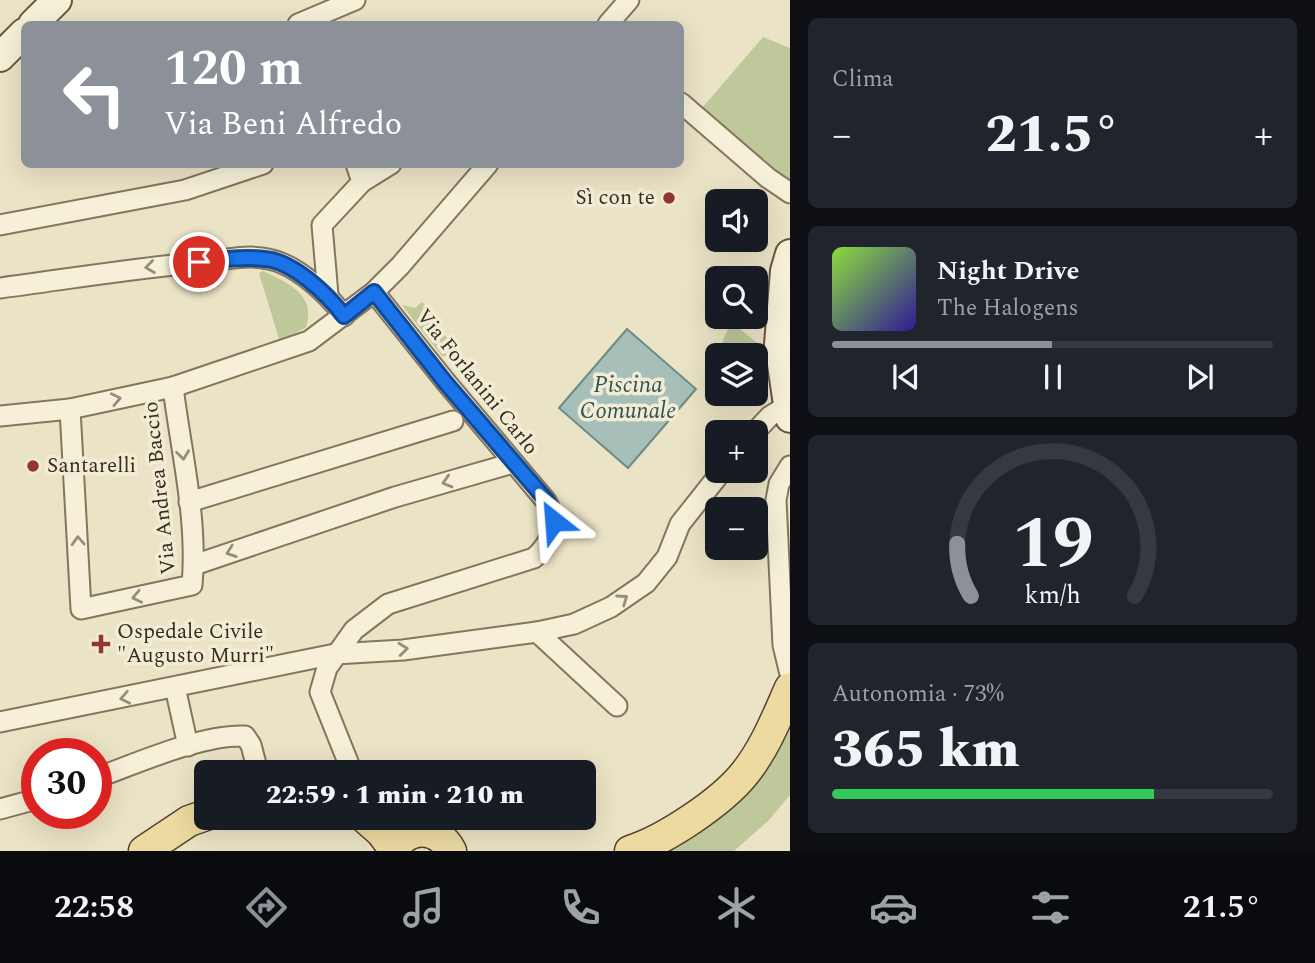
<!DOCTYPE html>
<html lang="it">
<head>
<meta charset="utf-8">
<style>
	:root { --surface:#171b24; --page:#20242c; --text:#f1f3f6; --muted:#9ea1a6; --line:#363941; --accent:#8c9099 }
	body { margin:0; font-family:Spectral,serif; background:var(--page); color:var(--text); height:100vh; display:flex; flex-direction:column; font-size:26px; white-space:nowrap }
	* { box-sizing:border-box; margin:0 }
	p { font-size:23px; color:var(--muted) }
	.icon { flex:none; width:38px; height:38px; fill:none; stroke:currentColor; stroke-width:2; stroke-linecap:round; stroke-linejoin:round }
	.map { position:relative; flex:1; overflow:hidden }
	.sheet { display:flex; flex-direction:column; gap:18px; padding:18px; background:#0d0f14; width:525px }
	.sheet>* { flex:none }
	.top-card { position:absolute; left:21px; top:21px; width:663px; height:147px; border-radius:10px; box-shadow:0 7px 28px #0002; background:#8c9099; color:#fff; overflow:hidden }
	.fabs { position:absolute; left:705px; top:189px; display:grid; gap:14px }
	.fabs a { display:grid; place-items:center; width:63px; height:63px; border-radius:10px; background:var(--surface); box-shadow:0 7px 28px #0002; font-size:35px }
	.speed { position:absolute; left:21px; top:738px; display:flex; gap:14px; font-size:35px; font-weight:700; text-align:center }
	.speed>* { display:grid; place-content:center; width:91px; height:91px; border-radius:50%; background:var(--surface); box-shadow:0 7px 28px #0002; line-height:1 }
	.speed .limit { border:10px solid #d22; background:#fff; color:#111 }
	.pin { position:absolute; display:grid; place-items:center; width:60px; height:60px; color:#fff; margin:-30px; border:4px solid #fff; border-radius:50%; box-shadow:0 2px 7px #0007 }
	.me { position:absolute; width:77px; margin:-38px; rotate:332deg; stroke-linejoin:round; filter:drop-shadow(0 0 5px #0008) }
	.turn { display:flex; align-items:center; gap:24px; height:147px; padding:0 28px; font-size:32px }
	.turn .icon { width:91px; height:91px; stroke-width:2.5 }
	.turn b { display:block; font-size:49px; line-height:60px }
	.big { font-size:52px; font-weight:800; line-height:1.1 }
	.sheet .tile { flex:1; display:flex; flex-direction:column; justify-content:center; gap:10px; min-width:0; padding:0 24px; border-radius:10px; background:var(--page) }
	.sheet .dial { align-items:center; gap:0 }
	.dial svg { height:182px; overflow:visible; fill:none; stroke:var(--line); stroke-width:7; stroke-linecap:round; text-anchor:middle }
	.dial text { fill:var(--text); stroke:none }
	.song { display:flex; align-items:center; gap:21px }
	.cover { width:84px; height:84px; border-radius:10px; background:linear-gradient(135deg,hsl(90 70% 55%),hsl(250 70% 35%)) }
	.played { height:7px; border-radius:4px; background:linear-gradient(90deg,var(--accent) 50%,var(--line) 50%) }
	.keys { display:flex; justify-content:space-around; direction:ltr }
	.heat { display:flex; justify-content:space-between; align-items:center; font-size:38px; direction:ltr }
	.charge { height:10px; border-radius:5px; background:linear-gradient(90deg,#34c759 73%,var(--line) 0) }
	.trip { position:absolute; left:194px; top:760px; width:402px; height:70px; border-radius:10px; background:var(--surface); box-shadow:0 7px 28px #0002; font-weight:800; line-height:70px; text-align:center }
	.dock { display:flex; height:112px; justify-content:space-around; align-items:center; background:#090b0e; color:var(--muted) }
	.dock .icon { width:49px; height:49px }
	.dock .active { color:var(--accent) }
	.dock b { font-size:32px; color:var(--text) }
	main { display:flex; flex:1; min-height:0 }
	.map>svg:first-child { display:block }
	.green { fill:#bfc89a }
	.water { fill:#a6bfb9; stroke:#6e8c87; stroke-width:2 }
	.lines { fill:none; stroke-linecap:round; stroke-linejoin:round }
	.street-casing { stroke:#85755c; stroke-width:23 }
	.secondary-casing { stroke:#67563f; stroke-width:32 }
	.primary-casing { stroke:#534330; stroke-width:33 }
	.street { stroke:#f6f0d8; stroke-width:19 }
	.secondary { stroke:#f6f0d8; stroke-width:28 }
	.primary { stroke:#ecdaa0; stroke-width:30 }
	.oneway { stroke:#968e7c }
	.route-casing { stroke:#114b97; stroke-width:18 }
	.route { stroke:#1a73e8; stroke-width:12 }
	.poi-dot { fill:#903730; stroke:#f3ecd4; stroke-width:2.5 }
	.labels { text-anchor:middle; dominant-baseline:central; stroke-width:7; stroke-linejoin:round; paint-order:stroke }
	.poi-label { font-size:21px; fill:#362c1f; stroke:#f3ecd4; text-anchor:start }
	.street-label { font-size:21px; fill:#362c1f; stroke:#f3ecd4 }
	.water-label { font-size:23px; font-style:italic; fill:#305455; stroke:#f3ecd4 }
</style>
</head>
<body>
<main>
<div class="map">
<svg width="790" height="851" viewBox="0 0 790 851">
	<rect width="100%" height="100%" fill="#ebe3c5"/>
	<!-- green -->
	<g class="green">
		<path d="M 763,37 L 790,48 L 790,190 L 696,115 Z"/>
		<path d="M 263,271 C 288,283 317,295 306,327 L 280,342 L 259,273 Z"/>
		<path d="M 422,302 L 432,311 L 425,320 L 459,347 L 453,355 L 442,356 L 404,308 L 403,305 L 415,308 Z"/>
		<path d="M 731,322 L 761,346 L 765,381 L 758,387 L 756,386 L 756,355 L 724,355 L 719,350 Z"/>
		<path d="M 790,710 L 790,795 L 768,821 L 734,851 L 659,851 Z"/>
	</g>
	<!-- water -->
	<path class="water" d="M 627,329 L 696,389 L 628,468 L 559,408 Z"/>
	<g class="lines">
		<defs>
			<g id="street">
				<path d="M 298,24 L 355,0"/>
				<path d="M 608,24 L 629,0"/>
				<path d="M 681,103 L 768,178 L 790,193"/>
				<path d="M 362,182 L 391,164"/>
				<path d="M 0,225 L 185,190 L 263,164"/>
				<path d="M 0,288 C 68,279 135,268 203,262 C 224,260 248,254 268,259 C 296,264 328,294 344,316"/>
				<path d="M 328,295 L 322,225 L 362,182 L 356,164"/>
				<path d="M 70,409 L 81,609 L 192,585 C 198,519 181,452 173,387"/>
				<path d="M 0,416 L 70,409 L 173,387 L 309,341 L 374,292 L 400,266 L 488,164"/>
				<path d="M 755,432 L 770,416 L 788,405"/>
				<path d="M 790,466 L 779,484 L 776,500 L 783,645 L 790,674"/>
				<path d="M 189,502 L 453,421"/>
				<path d="M 194,565 L 395,497 L 513,463"/>
				<path d="M 537,632 L 617,706"/>
				<path d="M 175,687 L 188,746"/>
				<path d="M 0,722 L 335,654 L 403,650 L 537,632 L 574,624 L 611,607 L 646,583 L 667,557 L 680,524 L 722,471"/>
				<path d="M 352,772 L 320,692 L 327,668 L 354,630 L 388,604 L 534,558 C 552,542 559,523 546,501 L 445,381 L 374,292"/>
				<path d="M 96,778 C 138,763 202,734 245,736 L 251,745 L 258,772"/>
				<path d="M 0,809 L 37,799"/>
			</g>
			<g id="secondary">
				<path d="M 33,24 L 57,0"/>
				<path d="M 0,57 L 24,33"/>
				<path d="M 790,254 L 785,271 L 779,344 L 790,418"/>
			</g>
			<g id="primary">
				<path d="M 364,817 L 381,832 L 394,849"/>
				<path d="M 144,851 L 189,821 L 206,815"/>
				<path d="M 393,851 C 406,825 438,825 451,851"/>
				<path d="M 630,851 C 665,840 722,802 745,773 C 765,748 777,717 790,688"/>
			</g>
		</defs>
		<!-- street casing -->
		<use href="#street" class="street-casing"/>
		<!-- secondary casing -->
		<use href="#secondary" class="secondary-casing"/>
		<!-- primary casing -->
		<use href="#primary" class="primary-casing"/>
		<!-- street -->
		<use href="#street" class="street"/>
		<!-- secondary -->
		<use href="#secondary" class="secondary"/>
		<!-- primary -->
		<use href="#primary" class="primary"/>
	</g>
	<!-- one-way arrows -->
	<defs><path id="oneway-chevron" d="M-2-3.5L2.5 0L-2 3.5" fill="none" stroke-width="1.6" stroke-linecap="round" stroke-linejoin="round" transform="scale(1.75)"/></defs>
	<g class="oneway">
		<use href="#oneway-chevron" transform="translate(150 267) rotate(172)"/>
		<use href="#oneway-chevron" transform="translate(116 399) rotate(-12)"/>
		<use href="#oneway-chevron" transform="translate(183 455) rotate(83)"/>
		<use href="#oneway-chevron" transform="translate(447 482) rotate(164)"/>
		<use href="#oneway-chevron" transform="translate(78 541) rotate(-93)"/>
		<use href="#oneway-chevron" transform="translate(231 552) rotate(161)"/>
		<use href="#oneway-chevron" transform="translate(137 597) rotate(168)"/>
		<use href="#oneway-chevron" transform="translate(623 599) rotate(-35)"/>
		<use href="#oneway-chevron" transform="translate(403 649) rotate(-6)"/>
		<use href="#oneway-chevron" transform="translate(125 698) rotate(169)"/>
	</g>
	<g class="lines">
		<defs>
			<path id="route" d="M 199,262 C 221,260 243,256 265,259 C 293,261 328,295 344,316 L 374,292 L 445,382 L 546,500 L 552,510 L 554,521"/>
		</defs>
		<!-- route casing -->
		<use href="#route" class="route-casing"/>
		<!-- route -->
		<use href="#route" class="route"/>
	</g>
	<!-- markers -->
	<g class="poi-dot">
		<circle cx="669" cy="198" r="7"/>
		<circle cx="33" cy="466" r="7"/>
		<path d="M97.5 633.5h7v7h7v7h-7v7h-7v-7h-7v-7h7z"/>
	</g>
	<g class="labels">
		<!-- poi labels -->
		<g class="poi-label">
			<text x="655" y="198" text-anchor="end">Sì con te</text>
			<text x="47" y="466">Santarelli</text>
			<text x="117" y="632">Ospedale Civile<tspan x="117" dy="24">"Augusto Murri"</tspan></text>
		</g>
		<!-- street labels -->
		<g class="street-label">
			<text transform="translate(477 382) rotate(51)">Via Forlanini Carlo</text>
			<text transform="translate(160 488) rotate(-96)">Via Andrea Baccio</text>
		</g>
		<!-- water labels -->
		<g class="water-label">
			<text x="628" y="385">Piscina<tspan x="628" dy="26">Comunale</tspan></text>
		</g>
	</g>
</svg>
<div class="fabs">
<a><svg class="icon" aria-label="sound" viewBox="0 0 24 24"><path d="M4 9h4l5-4v14l-5-4H4zM17 9q2 3 0 6"/></svg></a>
<a><svg class="icon" aria-label="search" viewBox="0 0 24 24"><circle cx="10" cy="10" r="6"/><path d="M15 15l6 6"/></svg></a>
<a><svg class="icon" aria-label="layers" viewBox="0 0 24 24"><path d="M12 4l9 5-9 5-9-5zM3 14l9 5 9-5"/></svg></a>
<a>+</a>
<a>−</a>
</div>
<div class="speed"><div class="limit">30</div></div>
<div class="pin" style="left:199px;top:262px;background:#d93025"><svg class="icon" aria-label="arrive" viewBox="0 0 24 24"><path d="M6 21V4h12l-3 4 3 4H6"/></svg></div>
<svg class="me" style="left:554px;top:521px" viewBox="-20 -20 40 40"><path d="M0-17L14 15 0 8-14 15z" fill="#1a73e8" stroke="#fff" stroke-width="4"/></svg>
<div class="trip">22:59 · 1 min · 210 m</div>
<div class="top-card">
<div class="turn"><svg class="icon" aria-label="left" viewBox="0 0 24 24"><path d="M17 20v-9H6M10 6l-5 5 5 5"/></svg><div><b>120 m</b>Via Beni Alfredo</div></div>
</div>
</div>
<section class="sheet">
<div class="tile"><p>Clima</p>
<div class="heat"><a>−</a><b class="big">21.5°</b><a>+</a></div>
</div>
<div class="tile">
<div class="song"><i class="cover"></i><div><b>Night Drive</b><p>The Halogens</p></div></div>
<div class="played"></div>
<div class="keys"><svg class="icon" aria-label="previous" viewBox="0 0 24 24"><path d="M18 5L8 12l10 7zM5 5v14"/></svg><svg class="icon" aria-label="pause" viewBox="0 0 24 24"><path d="M8 5v14M16 5v14"/></svg><svg class="icon" aria-label="next" viewBox="0 0 24 24"><path d="M6 5l10 7-10 7zM19 5v14"/></svg></div>
</div>
<div class="tile dial"><svg viewBox="0 0 100 80">
<path d="M14 69A42 42 0 1 1 86 69"/>
<path d="M14 69A42 42 0 0 1 8 46" stroke="#8c9099"/>
<text x="50" y="56" font-size="32" font-weight="700">19</text>
<text x="50" y="72" font-size="11">km/h</text>
</svg></div>
<div class="tile"><p>Autonomia · 73%</p><b class="big">365 km</b><div class="charge"></div></div>
</section>
</main>
<nav class="dock">
<b>22:58</b>
<svg class="icon active" aria-label="directions" viewBox="0 0 24 24"><path d="M12 3l9 9-9 9-9-9zM9 14v-3h6M13 9l2 2-2 2"/></svg>
<svg class="icon" aria-label="music" viewBox="0 0 24 24"><path d="M9 18V5l10-2v13"/><circle cx="6" cy="18" r="3"/><circle cx="16" cy="16" r="3"/></svg>
<svg class="icon" aria-label="phone" viewBox="0 0 24 24"><path d="M5 4h4l2 5-3 2q2 4 5 5l2-3 5 2v4C11 20 4 13 5 4z"/></svg>
<svg class="icon" aria-label="climate" viewBox="0 0 24 24"><path d="M12 3v18M4 7l16 10M4 17L20 7"/></svg>
<svg class="icon" aria-label="car" viewBox="0 0 24 24"><path d="M5 17H2v-5l4-1 3-4h7l3 4 3 1v5h-3M9 17h6M6 11h13"/><circle cx="7" cy="17" r="2"/><circle cx="17" cy="17" r="2"/></svg>
<svg class="icon" aria-label="filters" viewBox="0 0 24 24"><path d="M4 7h16M4 17h16"/><circle cx="9" cy="7" r="2"/><circle cx="15" cy="17" r="2"/></svg>
<b>21.5°</b>
</nav>
</body>
</html>
